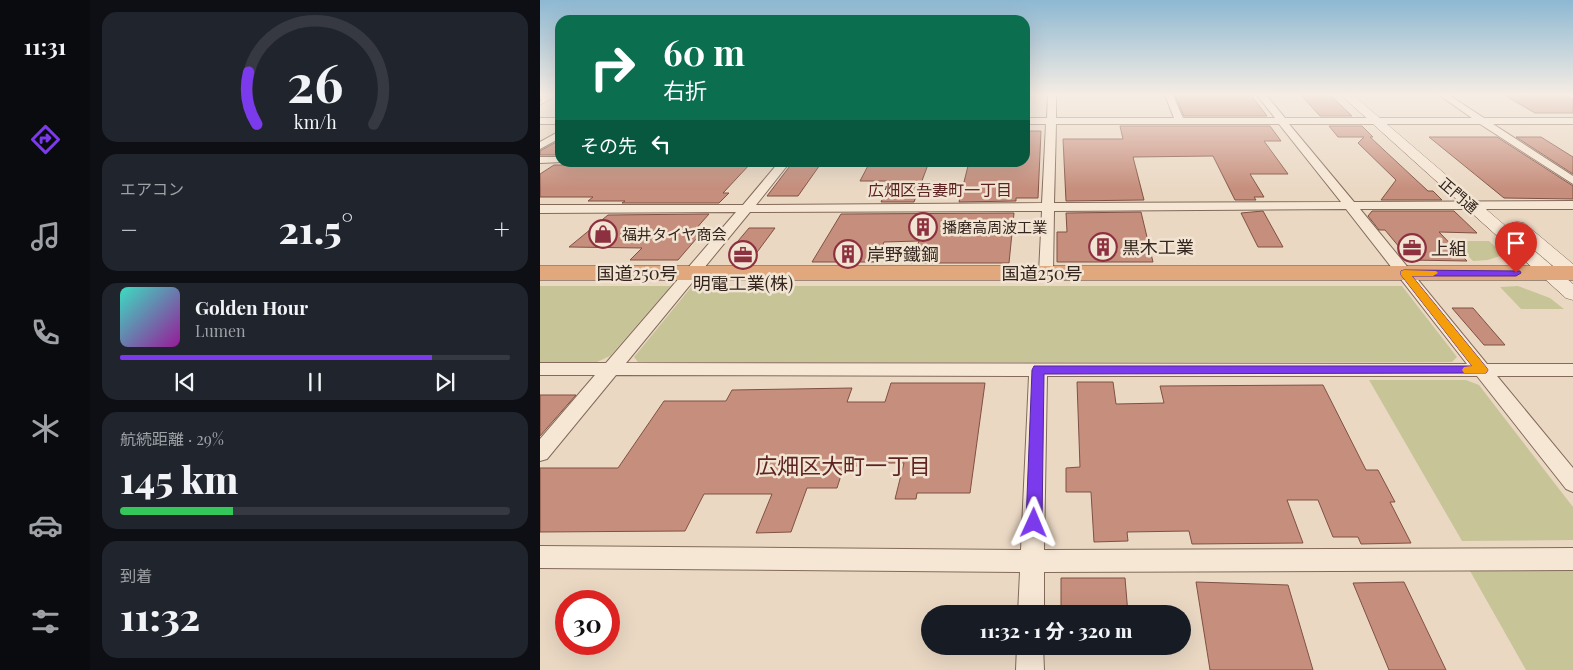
<!DOCTYPE html>
<html lang="ja">
<head>
<meta charset="utf-8">
<style>
	:root { --surface:#171b24; --page:#20242c; --text:#f1f3f6; --muted:#9ea1a6; --line:#363941; --accent:#7c3aed }
	body { margin:0; font-family:"Playfair Display","Noto Sans JP",serif; background:var(--page); color:var(--text); height:100vh; display:flex; flex-direction:column; font-size:19px; white-space:nowrap }
	* { box-sizing:border-box; margin:0 }
	p { font-size:16px; color:var(--muted) }
	.icon { flex:none; width:28px; height:28px; fill:none; stroke:currentColor; stroke-width:2; stroke-linecap:round; stroke-linejoin:round }
	.map { position:relative; flex:1; overflow:hidden }
	.sheet { display:flex; flex-direction:column; gap:12px; padding:12px; background:#0d0f14; width:450px }
	.sheet>* { flex:none }
	.top-card { position:absolute; left:15px; top:15px; width:475px; height:152px; border-radius:15px; box-shadow:0 5px 20px #0002; background:#0b6e4f; color:#fff; overflow:hidden }
	.speed { position:absolute; left:15px; top:590px; display:flex; gap:10px; font-size:25px; font-weight:700; text-align:center }
	.speed>* { display:grid; place-content:center; width:65px; height:65px; border-radius:50%; background:var(--surface); box-shadow:0 5px 20px #0002; line-height:1 }
	.speed .limit { border:8px solid #d22; background:#fff; color:#111 }
	.pin { position:absolute; display:grid; place-items:center; width:42px; height:42px; color:#fff; margin:-51px -21px; border-radius:50% 50% 50% 0; rotate:-45deg; box-shadow:0 0 5px #0007 }
	.pin .icon { rotate:45deg }
	.me { position:absolute; width:55px; margin:-28px; rotate:1deg; stroke-linejoin:round; filter:drop-shadow(0 0 4px #0008) }
	.turn { display:flex; align-items:center; gap:18px; height:105px; padding:0 25px; font-size:22px }
	.turn .icon { width:65px; height:65px; stroke-width:2.5 }
	.turn b { display:block; font-size:35px; line-height:42px }
	.then { display:flex; align-items:center; height:48px; padding:0 25px; background:#0003; gap:10px; font-size:19px }
	.big { font-size:38px; font-weight:800; line-height:1.1 }
	.sheet .card { flex:1; display:flex; flex-direction:column; justify-content:center; gap:8px; min-width:0; padding:0 18px; border-radius:15px; background:var(--page) }
	.sheet .dial { align-items:center; gap:0 }
	.dial svg { height:130px; overflow:visible; fill:none; stroke:var(--line); stroke-width:7; stroke-linecap:round; text-anchor:middle }
	.dial text { fill:var(--text); stroke:none }
	.song { display:flex; align-items:center; gap:15px }
	.cover { width:60px; height:60px; border-radius:8px; background:linear-gradient(135deg,hsl(170 70% 55%),hsl(300 70% 35%)) }
	.played { height:5px; border-radius:2px; background:linear-gradient(90deg,var(--accent) 80%,var(--line) 80%) }
	.keys { display:flex; justify-content:space-around; direction:ltr }
	.heat { display:flex; justify-content:space-between; align-items:center; font-size:28px; direction:ltr }
	.charge { height:8px; border-radius:4px; background:linear-gradient(90deg,#34c759 29%,var(--line) 0) }
	.trip { position:absolute; left:381px; top:605px; width:270px; height:50px; border-radius:25px; background:var(--surface); box-shadow:0 5px 20px #0002; font-weight:800; line-height:50px; text-align:center }
	main { display:flex; flex:1; min-height:0 }
	.dock { display:flex; flex-direction:column; width:90px; justify-content:space-around; align-items:center; background:#090b0e; color:var(--muted) }
	.dock .icon { width:35px; height:35px }
	.dock .current { color:var(--accent) }
	.dock b { font-size:22px; color:var(--text) }
	.map>svg:first-child { display:block }
	.green { fill:#c7c598 }
	.building { fill:#c68e7c; stroke:#805143 }
	.lines { fill:none; stroke-linecap:round; stroke-linejoin:round }
	.minor-casing { stroke:#836a5b; stroke-width:2 }
	.tertiary-casing { stroke:#836a5b; stroke-width:1 }
	.secondary-casing { stroke:#654b3f; stroke-width:1 }
	.trunk-casing { stroke:#51392f; stroke-width:1 }
	.minor { fill:#f6e7d5; fill-rule:evenodd }
	.tertiary { fill:#f6e7d5; fill-rule:evenodd }
	.secondary { fill:#f6e7d5; fill-rule:evenodd }
	.trunk { fill:#e0a87c; fill-rule:evenodd }
	.route { fill:#7c3aed; stroke:#51269a }
	.slow { fill:#f59e0b }
	.labels { text-anchor:middle; dominant-baseline:central; stroke-width:5; stroke-linejoin:round; paint-order:stroke }
	.far-street-label { font-size:15px; fill:#34251e; stroke:#f2e4d2 }
	.far-poi-label { font-size:15px; fill:#34251e; stroke:#f2e4d2; text-anchor:start }
	.far-neighbourhood-label { font-size:16px; fill:#5d2421; stroke:#f2e4d2 }
	.poi-label { font-size:18px; fill:#34251e; stroke:#f2e4d2; text-anchor:start }
	.street-label { font-size:18px; fill:#34251e; stroke:#f2e4d2 }
	.near-neighbourhood-label { font-size:22px; fill:#5d2421; stroke:#f2e4d2 }
</style>
</head>
<body>
<main>
<nav class="dock">
<b>11:31</b>
<svg class="icon current" aria-label="directions" viewBox="0 0 24 24"><path d="M12 3l9 9-9 9-9-9zM9 14v-3h6M13 9l2 2-2 2"/></svg>
<svg class="icon" aria-label="music" viewBox="0 0 24 24"><path d="M9 18V5l10-2v13"/><circle cx="6" cy="18" r="3"/><circle cx="16" cy="16" r="3"/></svg>
<svg class="icon" aria-label="phone" viewBox="0 0 24 24"><path d="M5 4h4l2 5-3 2q2 4 5 5l2-3 5 2v4C11 20 4 13 5 4z"/></svg>
<svg class="icon" aria-label="climate" viewBox="0 0 24 24"><path d="M12 3v18M4 7l16 10M4 17L20 7"/></svg>
<svg class="icon" aria-label="car" viewBox="0 0 24 24"><path d="M5 17H2v-5l4-1 3-4h7l3 4 3 1v5h-3M9 17h6M6 11h13"/><circle cx="7" cy="17" r="2"/><circle cx="17" cy="17" r="2"/></svg>
<svg class="icon" aria-label="filters" viewBox="0 0 24 24"><path d="M4 7h16M4 17h16"/><circle cx="9" cy="7" r="2"/><circle cx="15" cy="17" r="2"/></svg>
</nav>
<section class="sheet">
<div class="card dial"><svg viewBox="0 0 100 80">
<path d="M14 69A42 42 0 1 1 86 69"/>
<path d="M14 69A42 42 0 0 1 9 37" stroke="#7c3aed"/>
<text x="50" y="56" font-size="32" font-weight="700">26</text>
<text x="50" y="72" font-size="11">km/h</text>
</svg></div>
<div class="card"><p>エアコン</p>
<div class="heat"><a>−</a><b class="big">21.5°</b><a>+</a></div>
</div>
<div class="card">
<div class="song"><i class="cover"></i><div><b>Golden Hour</b><p>Lumen</p></div></div>
<div class="played"></div>
<div class="keys"><svg class="icon" aria-label="previous" viewBox="0 0 24 24"><path d="M18 5L8 12l10 7zM5 5v14"/></svg><svg class="icon" aria-label="pause" viewBox="0 0 24 24"><path d="M8 5v14M16 5v14"/></svg><svg class="icon" aria-label="next" viewBox="0 0 24 24"><path d="M6 5l10 7-10 7zM19 5v14"/></svg></div>
</div>
<div class="card"><p>航続距離 · 29%</p><b class="big">145 km</b><div class="charge"></div></div>
<div class="card"><p>到着</p><b class="big">11:32</b></div>
</section>
<div class="map">
<svg width="1033" height="670" viewBox="0 0 1033 670">
	<rect width="100%" height="100%" fill="#ead8c3"/>
	<!-- green -->
	<g class="green">
		<path d="M 913,241 L 949,241 L 960,251 L 960,256 L 948,260 L 933,261 Z"/>
		<path d="M 0,286 L 131,286 L 70,356 L 57,362 L 0,362 Z"/>
		<path d="M 152,286 L 862,286 L 917,357 L 912,362 L 98,362 L 94,357 Z"/>
		<path d="M 978,286 L 1010,298 L 1024,309 L 981,309 L 960,287 Z"/>
		<path d="M 829,380 L 926,380 L 939,385 L 1033,507 L 1033,540 L 922,541 Z"/>
		<path d="M 930,571 L 1033,571 L 1033,670 L 986,670 Z"/>
	</g>
	<!-- building -->
	<g class="building">
		<path d="M 635,95 L 711,95 L 727,116 L 644,116 Z"/>
		<path d="M 761,95 L 790,95 L 812,116 L 780,116 Z"/>
		<path d="M 964,95 L 1025,95 L 1033,99 L 1033,113 L 995,113 Z"/>
		<path d="M 580,126 L 730,126 L 741,141 L 724,141 L 748,174 L 710,174 L 724,197 L 714,197 L 716,200 L 695,200 L 673,156 L 593,157 L 604,200 L 526,201 L 523,139 L 583,139 Z"/>
		<path d="M 789,126 L 822,126 L 833,137 L 830,137 L 888,191 L 893,191 L 902,200 L 841,200 L 856,180 L 818,143 L 824,137 L 798,137 Z"/>
		<path d="M 485,131 L 501,131 L 498,198 L 476,198 L 476,201 L 419,202 L 429,162 L 485,162 Z"/>
		<path d="M 889,137 L 957,137 L 1033,186 L 1033,199 L 964,198 Z"/>
		<path d="M 976,137 L 1001,137 L 1033,157 L 1033,174 Z"/>
		<path d="M 20,140 L 20,155 L 0,155 L 0,151 Z"/>
		<path d="M 71,162 L 212,162 L 183,193 L 189,193 L 179,203 L 82,203 L 85,201 L 48,201 L 53,197 L 0,197 L 0,174 L 14,165 L 46,165 Z"/>
		<path d="M 253,162 L 282,162 L 258,196 L 227,196 Z"/>
		<path d="M 330,162 L 389,162 L 374,202 L 341,202 L 351,181 L 320,181 Z"/>
		<path d="M 723,211 L 743,247 L 718,247 L 701,213 Z"/>
		<path d="M 832,211 L 914,211 L 937,233 L 899,232 L 927,261 L 870,260 L 845,230 L 839,230 L 828,216 Z"/>
		<path d="M 601,212 L 613,262 L 517,262 L 517,232 L 527,232 L 526,213 Z"/>
		<path d="M 474,213 L 469,263 L 371,263 L 379,241 L 344,242 L 336,262 L 272,262 L 301,214 Z"/>
		<path d="M 169,214 L 154,231 L 163,231 L 138,260 L 90,260 L 102,248 L 29,247 L 68,215 Z"/>
		<path d="M 209,228 L 235,228 L 212,259 L 190,259 L 199,247 L 193,247 Z"/>
		<path d="M 912,308 L 933,308 L 965,345 L 944,345 Z"/>
		<path d="M 537,382 L 573,382 L 576,404 L 624,403 L 620,386 L 783,385 L 826,470 L 838,470 L 855,502 L 850,502 L 871,543 L 821,544 L 818,537 L 793,537 L 778,500 L 747,500 L 763,543 L 652,544 L 649,531 L 587,532 L 588,541 L 554,542 L 551,492 L 526,492 L 526,468 L 540,467 Z"/>
		<path d="M 351,383 L 445,383 L 430,493 L 377,493 L 376,499 L 355,499 L 364,463 L 325,463 L 324,466 L 304,466 L 297,488 L 267,488 L 251,532 L 216,533 L 232,494 L 164,494 L 145,531 L 0,532 L 0,468 L 78,468 L 124,401 L 186,401 L 192,390 L 312,388 L 307,402 L 345,402 Z"/>
		<path d="M 0,395 L 36,395 L 0,436 Z"/>
		<path d="M 521,578 L 585,578 L 588,614 L 521,612 Z"/>
		<path d="M 656,582 L 748,585 L 773,670 L 670,670 Z"/>
		<path d="M 864,582 L 906,670 L 849,670 L 813,583 Z"/>
	</g>
	<g class="lines">
		<defs>
			<g id="minor">
				<path d="M 508,95 L 516,95 L 516,118 L 634,118 L 625,95 L 633,95 L 643,118 L 735,118 L 717,95 L 726,95 L 745,118 L 932,118 L 899,95 L 909,95 L 944,118 L 1033,118 L 1033,124 L 953,124 L 1033,176 L 1033,184 L 940,124 L 749,124 L 814,202 L 1033,201 L 1033,209 L 820,209 L 947,364 L 1033,364 L 1033,376 L 957,376 L 1033,468 L 1033,492 L 1026,489 L 937,376 L 507,376 L 504,550 L 1033,548 L 1033,570 L 504,572 L 504,614 L 478,614 L 480,572 L 0,568 L 0,546 L 481,550 L 489,376 L 76,375 L 7,459 L 0,461 L 0,439 L 55,375 L 0,375 L 0,363 L 66,363 L 196,212 L 0,213 L 0,205 L 203,205 L 239,162 L 250,162 L 216,205 L 502,203 L 506,124 L 485,124 L 485,118 L 507,118 ZM 516,124 L 739,124 L 801,202 L 514,203 ZM 806,209 L 927,364 L 86,363 L 210,212 L 502,211 L 499,273 L 501,276 L 511,276 L 513,273 L 514,211 Z"/>
				<rect x="0" y="118" width="20" height="6"/>
				<path d="M 20,131 L 20,138 L 0,149 L 0,142 Z"/>
				<path d="M 0,157 L 20,157 L 20,162 L 23,162 L 0,163 Z"/>
				<path d="M 477,646 L 503,646 L 504,670 L 476,670 Z"/>
			</g>
			<g id="tertiary">
				<path d="M 801,95 L 813,95 L 1033,284 L 1033,300 L 1026,298 Z"/>
				<path d="M 978,222 L 984,223 L 1033,264 L 1033,279 L 1026,277 L 972,231 L 970,227 L 972,223 Z"/>
			</g>
			<path id="secondary" d="M 2,95 L 17,95 L 0,105 Z"/>
			<rect id="trunk" x="0" y="266" width="1033" height="14"/>
		</defs>
		<!-- minor casing -->
		<use href="#minor" class="minor-casing"/>
		<!-- tertiary casing -->
		<use href="#tertiary" class="tertiary-casing"/>
		<!-- secondary casing -->
		<use href="#secondary" class="secondary-casing"/>
		<!-- trunk casing -->
		<use href="#trunk" class="trunk-casing"/>
		<!-- minor -->
		<use href="#minor" class="minor"/>
		<!-- tertiary -->
		<use href="#tertiary" class="tertiary"/>
		<!-- secondary -->
		<use href="#secondary" class="secondary"/>
		<!-- trunk -->
		<use href="#trunk" class="trunk"/>
	</g>
	<!-- sky -->
	<linearGradient id="sky" x2="0" y2="1"><stop stop-color="#8db8d2"/><stop offset="0.5" stop-color="#f6ede4"/><stop offset="1" stop-color="#f6ede4" stop-opacity="0"/></linearGradient>
	<rect width="1033" height="189" fill="url(#sky)"/>
	<!-- route -->
	<path class="route" d="M 864,270 L 980,271 L 981,273 L 976,276 L 872,276 L 946,367 L 948,370 L 946,373 L 504,374 L 502,523 L 500,528 L 494,530 L 488,528 L 486,523 L 492,370 L 494,366 L 932,366 L 861,275 L 861,271 Z"/>
	<!-- slow -->
	<path class="slow" d="M 864,270 L 896,271 L 898,273 L 893,276 L 872,276 L 946,367 L 948,370 L 946,373 L 924,373 L 922,370 L 924,367 L 932,366 L 861,275 L 861,271 Z"/>
	<!-- icons -->
	<defs>
		<symbol id="building-ring" viewBox="-11 -11 22 22"><circle r="9.5" fill="#f2e4d2" stroke="#8d3040" stroke-width="1.5"/><path d="M-4-6H4V6H1V3H-1V6H-4ZM-2.5-4.3h1.7v1.8h-1.7ZM.8-4.3h1.7v1.8H.8ZM-2.5-1h1.7V.8h-1.7ZM.8-1h1.7V.8H.8Z" fill="#8d3040"/></symbol>
		<symbol id="shop-ring" viewBox="-11 -11 22 22"><circle r="9.5" fill="#f2e4d2" stroke="#8d3040" stroke-width="1.5"/><path d="M-5-2.5h2.3a2.7 3.5 0 0 1 5.4 0H5L5.5 6h-11ZM-1.5-2.5h3a1.5 2.3 0 0 0-3 0Z" fill="#8d3040"/></symbol>
		<symbol id="office-ring" viewBox="-11 -11 22 22"><circle r="9.5" fill="#f2e4d2" stroke="#8d3040" stroke-width="1.5"/><path d="M-6-3h4V-5.5h4V-3h4V5H-6ZM-1-4.5V-3h2v-1.5ZM-6 0V1H6V0Z" fill="#8d3040"/></symbol>
	</defs>
	<g fill-rule="evenodd">
		<use href="#building-ring" x="367" y="211" width="32" height="32"/>
		<use href="#shop-ring" x="47" y="218" width="32" height="32"/>
		<use href="#building-ring" x="547" y="231" width="32" height="32"/>
		<use href="#office-ring" x="856" y="232" width="32" height="32"/>
		<use href="#building-ring" x="292" y="238" width="32" height="32"/>
		<use href="#office-ring" x="187" y="239" width="32" height="32"/>
	</g>
	<g class="labels">
		<!-- far-street labels -->
		<g class="far-street-label">
			<text transform="translate(919 195) rotate(41)">正門通</text>
		</g>
		<!-- far-poi labels -->
		<g class="far-poi-label">
			<text x="402" y="227">播磨高周波工業</text>
			<text x="82" y="234">福井タイヤ商会</text>
		</g>
		<!-- far-neighbourhood labels -->
		<g class="far-neighbourhood-label">
			<text x="400" y="189">広畑区吾妻町一丁目</text>
		</g>
		<!-- poi labels -->
		<g class="poi-label">
			<text x="582" y="247">黒木工業</text>
			<text x="891" y="248">上組</text>
			<text x="327" y="254">岸野鐵鋼</text>
			<text x="203" y="283" text-anchor="middle">明電工業(株)</text>
		</g>
		<!-- street labels -->
		<g class="street-label">
			<text x="97" y="273">国道250号</text>
			<text x="502" y="273">国道250号</text>
		</g>
		<!-- near-neighbourhood labels -->
		<g class="near-neighbourhood-label">
			<text x="303" y="465">広畑区大町一丁目</text>
		</g>
	</g>
</svg>
<div class="speed"><div class="limit">30</div></div>
<div class="pin" style="left:976px;top:273px;background:#d93025"><svg class="icon" aria-label="arrive" viewBox="0 0 24 24"><path d="M6 21V4h12l-3 4 3 4H6"/></svg></div>
<svg class="me" style="left:494px;top:523px" viewBox="-20 -20 40 40"><path d="M0-17L14 15 0 8-14 15z" fill="#7c3aed" stroke="#fff" stroke-width="4"/></svg>
<div class="trip">11:32 · 1 分 · 320 m</div>
<div class="top-card">
<div class="turn"><svg class="icon" aria-label="right" viewBox="0 0 24 24"><path d="M7 20v-9h11M14 6l5 5-5 5"/></svg><div><b>60 m</b>右折</div></div>
<div class="then">その先<svg class="icon" aria-label="left" viewBox="0 0 24 24"><path d="M17 20v-9H6M10 6l-5 5 5 5"/></svg></div>
</div>
</div>
</main>
</body>
</html>
